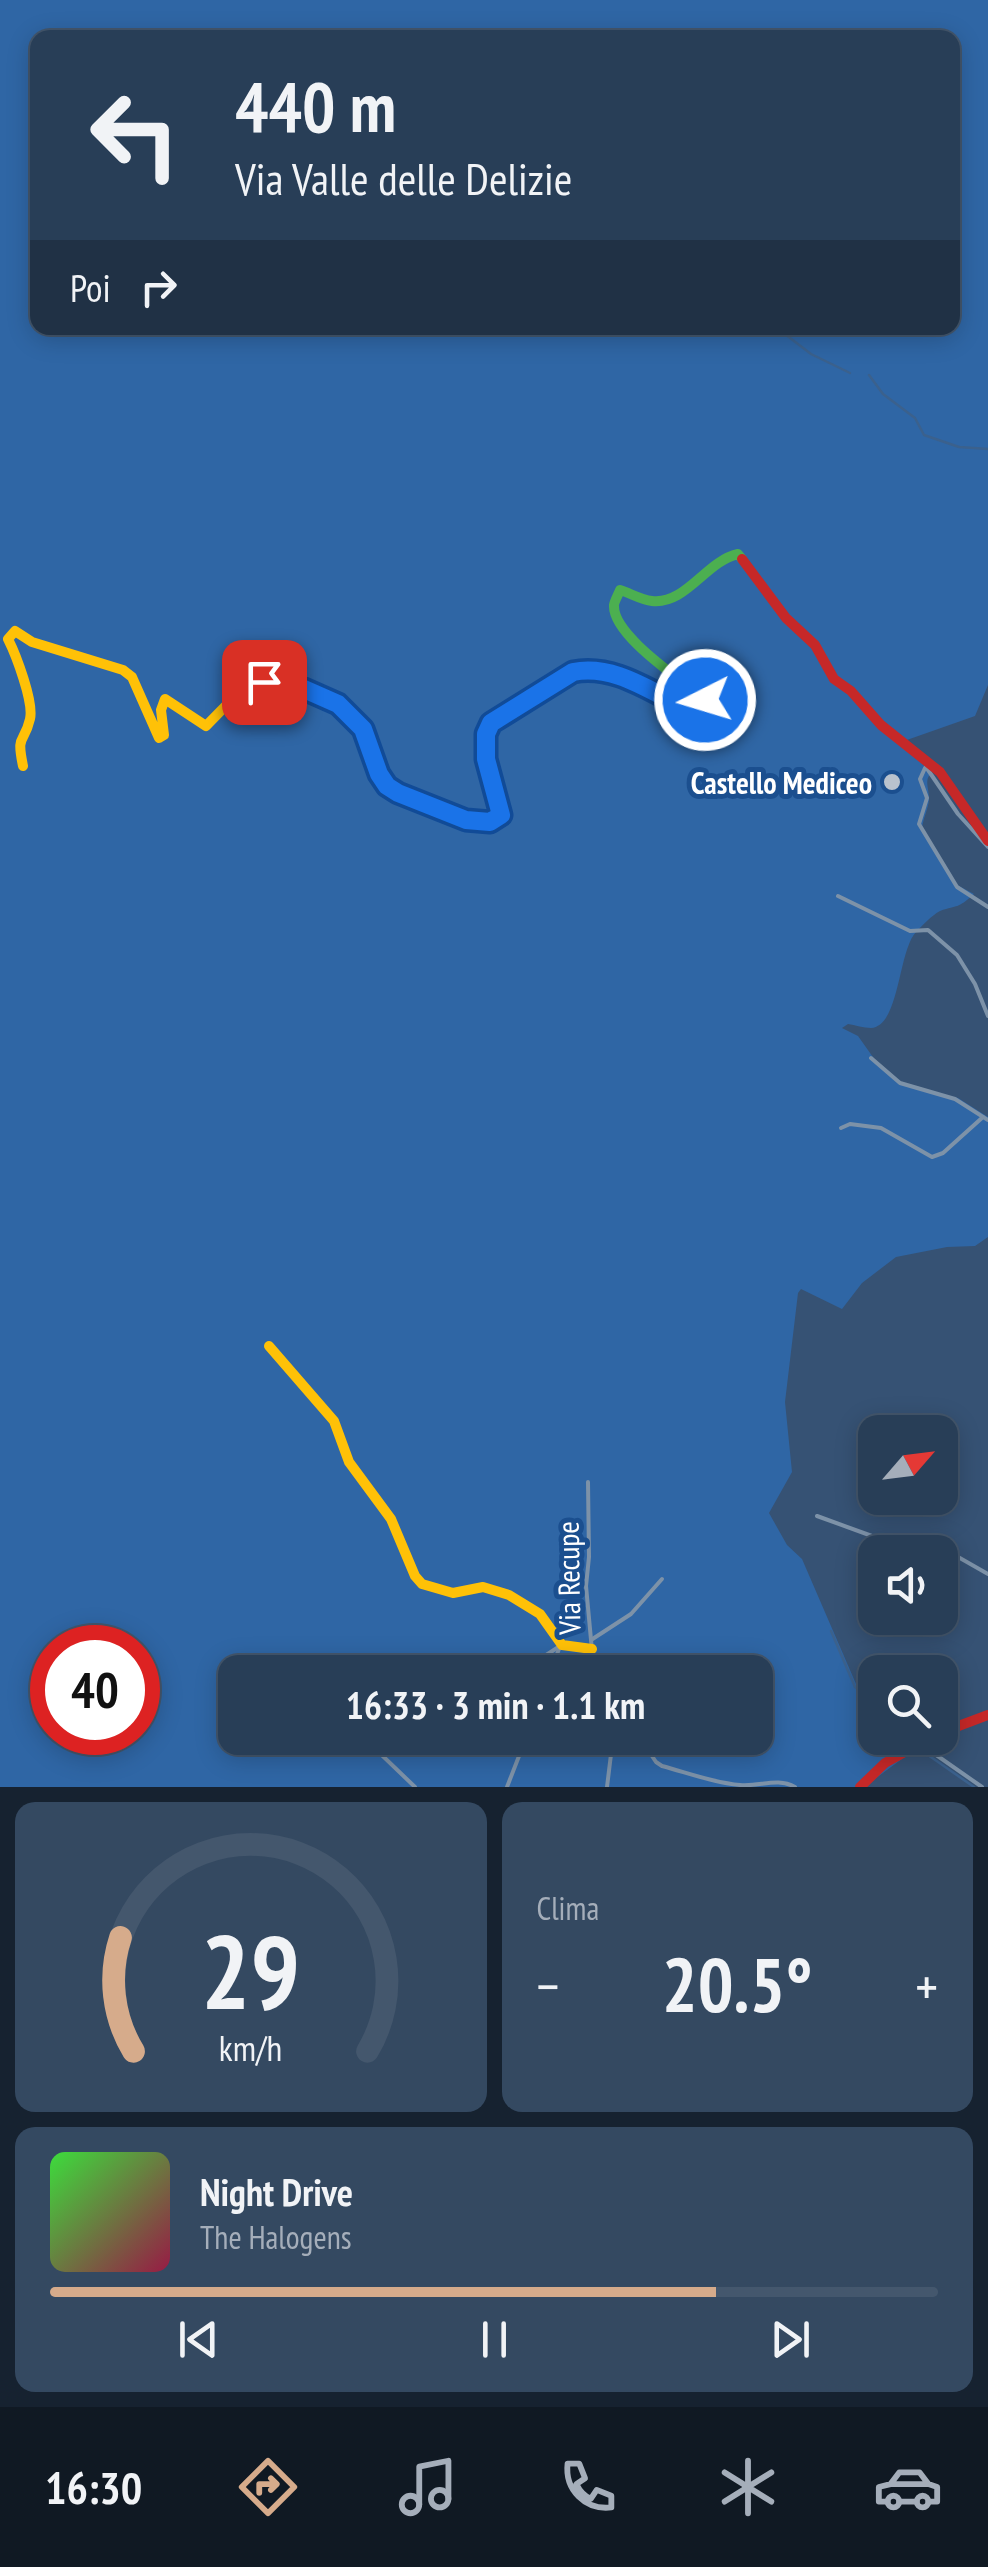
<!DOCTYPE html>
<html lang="it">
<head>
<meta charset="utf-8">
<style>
	:root { --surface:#283e57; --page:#344961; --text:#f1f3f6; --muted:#a5aeba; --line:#44576d; --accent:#d6ab8b }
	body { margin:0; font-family:"PT Sans Narrow",sans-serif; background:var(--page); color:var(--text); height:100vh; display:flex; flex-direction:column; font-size:38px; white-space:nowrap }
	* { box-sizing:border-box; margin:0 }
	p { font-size:32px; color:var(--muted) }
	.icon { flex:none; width:55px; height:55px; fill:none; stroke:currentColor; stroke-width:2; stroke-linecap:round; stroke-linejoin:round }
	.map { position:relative; height:1787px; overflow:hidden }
	.details { display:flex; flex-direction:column; gap:15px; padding:15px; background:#162230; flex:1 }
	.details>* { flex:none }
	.guide { position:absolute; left:30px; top:30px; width:930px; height:305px; border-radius:20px; box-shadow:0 5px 25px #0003,0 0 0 2px var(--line); background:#283e57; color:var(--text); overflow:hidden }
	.needle { width:65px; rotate:62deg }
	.fabs { position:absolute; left:858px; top:1415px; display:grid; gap:20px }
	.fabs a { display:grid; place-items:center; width:100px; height:100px; border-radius:20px; background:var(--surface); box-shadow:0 5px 25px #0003,0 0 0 2px var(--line); font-size:50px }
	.speed { position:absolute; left:30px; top:1625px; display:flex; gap:20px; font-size:50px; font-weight:700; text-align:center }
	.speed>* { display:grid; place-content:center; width:130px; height:130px; border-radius:50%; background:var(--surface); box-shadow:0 5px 25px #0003,0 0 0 2px var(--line); line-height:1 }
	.speed .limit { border:15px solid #d22; background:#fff; color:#111 }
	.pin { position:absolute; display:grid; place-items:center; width:85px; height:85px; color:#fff; margin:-42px; border-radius:20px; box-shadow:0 5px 15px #0006 }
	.me { position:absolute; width:110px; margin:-55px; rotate:265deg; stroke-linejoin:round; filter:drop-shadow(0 0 8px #0008) }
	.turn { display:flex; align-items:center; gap:35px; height:210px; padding:0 40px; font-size:45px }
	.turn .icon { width:130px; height:130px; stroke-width:2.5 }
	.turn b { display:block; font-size:70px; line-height:85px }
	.then { display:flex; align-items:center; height:95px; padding:0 40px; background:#0003; gap:20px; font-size:38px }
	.big { font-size:75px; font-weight:700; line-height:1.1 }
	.details .widget { flex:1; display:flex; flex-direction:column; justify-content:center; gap:15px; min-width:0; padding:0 35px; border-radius:20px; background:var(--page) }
	.details .dial { align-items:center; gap:0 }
	.dial svg { height:260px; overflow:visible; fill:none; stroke:var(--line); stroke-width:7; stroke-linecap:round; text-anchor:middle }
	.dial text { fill:var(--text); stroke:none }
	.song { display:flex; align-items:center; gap:30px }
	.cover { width:120px; height:120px; border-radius:15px; background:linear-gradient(135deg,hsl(120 70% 55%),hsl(340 70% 35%)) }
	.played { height:10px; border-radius:5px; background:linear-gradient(90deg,var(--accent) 75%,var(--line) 75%) }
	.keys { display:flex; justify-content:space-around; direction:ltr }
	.heat { display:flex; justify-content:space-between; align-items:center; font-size:55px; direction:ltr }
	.details .tiles { flex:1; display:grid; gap:15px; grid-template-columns:1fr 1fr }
	.widget:last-child { grid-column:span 2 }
	.trip { position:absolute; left:218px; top:1655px; width:555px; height:100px; border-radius:20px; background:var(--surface); box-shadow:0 5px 25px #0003,0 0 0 2px var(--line); font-weight:700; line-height:100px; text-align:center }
	.menu { display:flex; height:160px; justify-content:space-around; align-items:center; background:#101923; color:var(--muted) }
	.menu .icon { width:70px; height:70px }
	.menu .on { color:var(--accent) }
	.menu b { font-size:45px; color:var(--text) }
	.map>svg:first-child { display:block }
	.green { fill:#2f66a5; fill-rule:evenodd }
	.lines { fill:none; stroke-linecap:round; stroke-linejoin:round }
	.stream { stroke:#3b618d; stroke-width:2.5 }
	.street { stroke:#7d92a8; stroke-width:4 }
	.fast { stroke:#4caf50; stroke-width:10 }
	.slow { stroke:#ffc107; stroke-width:10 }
	.jam { stroke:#c62828; stroke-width:10 }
	.route-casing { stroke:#114b97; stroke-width:25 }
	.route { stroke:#1a73e8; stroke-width:18 }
	.poi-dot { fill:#b9c2ce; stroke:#1b4f8f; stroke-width:4 }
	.labels { text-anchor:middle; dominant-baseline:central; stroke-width:10; stroke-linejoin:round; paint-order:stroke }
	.poi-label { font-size:30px; font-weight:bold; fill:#fff; stroke:#1b4f8f; text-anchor:end }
	.street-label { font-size:30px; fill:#fff; stroke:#1b4f8f }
</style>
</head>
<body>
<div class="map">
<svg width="988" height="1787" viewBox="0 0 988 1787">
	<rect width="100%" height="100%" fill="#365274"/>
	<!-- green -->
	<path class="green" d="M 0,0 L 988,0 L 988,685 L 975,716 L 904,741 L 936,767 C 922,781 929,783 929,800 C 928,809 923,819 922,828 L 957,885 L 974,894 C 956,910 959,904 940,911 C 932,915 922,926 916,932 C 898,951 900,1026 871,1028 C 864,1028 855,1025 848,1024 L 842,1028 L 858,1036 L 880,1067 L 904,1085 L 958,1098 L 988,1117 L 988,1237 L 975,1246 L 947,1247 L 896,1257 L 862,1283 L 842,1309 L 801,1289 L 798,1293 L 785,1402 L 792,1472 L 769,1513 L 787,1545 L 802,1559 L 856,1684 L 875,1704 L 875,1738 L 909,1738 L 918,1747 L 864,1787 L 0,1787 ZM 38,38 L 952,38 L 952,328 L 38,328 ZM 52,1648 L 138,1648 L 138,1732 L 52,1732 ZM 235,1672 L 755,1672 L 755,1738 L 235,1738 Z"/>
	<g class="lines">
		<!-- stream -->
		<g class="stream">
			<path d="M 777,328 L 811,354 L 850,373"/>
			<path d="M 869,375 L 883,394 L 915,418 L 924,435 L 959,447 L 988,449"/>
			<path d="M 831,1631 L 855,1687 L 875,1704"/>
			<path d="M 907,1738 L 912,1743"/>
			<path d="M 918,1748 L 974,1787"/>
		</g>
		<!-- street -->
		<g class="street">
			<path d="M 926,767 L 958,814 L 988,847"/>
			<path d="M 925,768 L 920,779 L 927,798 L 919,824 L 957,887 L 988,907"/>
			<path d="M 838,896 L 910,931 L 928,930 L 957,955 L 975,984 L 988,1016"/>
			<path d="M 871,1058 L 900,1083 L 955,1099 L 988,1120"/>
			<path d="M 841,1128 L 850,1124 L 881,1128 L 932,1157 L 943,1153 L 983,1117"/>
			<path d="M 588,1482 L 589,1557 L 586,1586 L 594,1672"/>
			<path d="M 817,1516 L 872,1536 L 930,1541 L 988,1574"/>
			<path d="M 591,1640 L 631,1614 L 662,1579"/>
			<path d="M 223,1672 L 235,1673"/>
			<path d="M 520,1672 L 560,1646"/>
			<path d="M 550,1672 L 559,1649"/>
			<path d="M 364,1738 L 415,1787"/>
			<path d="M 640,1738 L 656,1762 L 662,1766 C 688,1773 714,1783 740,1785 C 760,1787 777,1777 795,1787"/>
			<path d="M 919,1743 L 982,1787"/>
			<path d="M 507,1787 L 526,1738"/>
			<path d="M 607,1787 L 613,1738"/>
		</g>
		<!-- fast -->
		<path class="fast" d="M 435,808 C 457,817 479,829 501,815 L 484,742 L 491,723 L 573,672 L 611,674 L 675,705 L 705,713 L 708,705 L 698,694 C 677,677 612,634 614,605 C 614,602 619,593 620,590 C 630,593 641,600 652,601 C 686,605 706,561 738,554 L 742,559"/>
		<!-- slow -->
		<g class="slow">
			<path d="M 23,766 C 16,732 24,745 30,719 C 34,702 16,655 8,639 L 15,631 L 32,642 L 123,670 L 132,677 L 159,738 L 164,735 L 161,710 L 165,699 L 206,726 L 249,682 C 291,687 334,690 361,727 C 367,735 369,747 373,756 C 386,792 401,794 435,808"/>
			<path d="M 269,1346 L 334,1421 L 349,1462 L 391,1519 L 415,1576 L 422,1584 L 453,1593 L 483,1587 L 509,1595 L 540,1614 L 562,1645 L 592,1649"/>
		</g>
		<!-- jam -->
		<g class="jam">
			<path d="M 742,559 L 786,618 L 815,645 L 834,679 L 851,691 L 881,725 L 940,772 L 988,841"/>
			<path d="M 940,1733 L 988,1715"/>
			<path d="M 860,1787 L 885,1763 L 930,1738"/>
		</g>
	</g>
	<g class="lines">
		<defs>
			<path id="route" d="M 264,682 L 304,689 L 338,704 L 363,729 L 379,774 L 387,786 L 398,793 L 466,820 L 490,822 L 501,815 L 486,759 L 486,734 L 491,723 L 573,672 C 618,663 657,697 697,713 L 708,710 L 705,700"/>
		</defs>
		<!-- route casing -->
		<use href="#route" class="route-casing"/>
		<!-- route -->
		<use href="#route" class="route"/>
	</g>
	<!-- markers -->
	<circle class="poi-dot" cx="892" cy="782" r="10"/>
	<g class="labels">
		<!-- poi labels -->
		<g class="poi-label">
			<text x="872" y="782">Castello Mediceo</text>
		</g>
		<!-- street labels -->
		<g class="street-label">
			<text transform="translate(568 1578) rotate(-91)">Via Recupe</text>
		</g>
	</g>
</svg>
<div class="fabs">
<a><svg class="needle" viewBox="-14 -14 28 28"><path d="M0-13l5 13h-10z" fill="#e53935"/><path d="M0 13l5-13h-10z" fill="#a5aeba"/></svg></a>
<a><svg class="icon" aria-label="sound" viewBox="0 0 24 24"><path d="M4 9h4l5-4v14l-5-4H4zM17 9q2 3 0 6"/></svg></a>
<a><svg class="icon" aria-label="search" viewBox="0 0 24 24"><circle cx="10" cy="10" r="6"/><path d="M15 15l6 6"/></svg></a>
</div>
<div class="speed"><div class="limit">40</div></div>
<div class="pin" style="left:264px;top:682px;background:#d93025"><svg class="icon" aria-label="arrive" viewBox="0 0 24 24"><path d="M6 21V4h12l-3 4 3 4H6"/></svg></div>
<svg class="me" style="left:705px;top:700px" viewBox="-20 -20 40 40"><circle r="17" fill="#1a73e8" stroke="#fff" stroke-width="3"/><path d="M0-11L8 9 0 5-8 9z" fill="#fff"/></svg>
<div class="trip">16:33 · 3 min · 1.1 km</div>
<div class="guide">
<div class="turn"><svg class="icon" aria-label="left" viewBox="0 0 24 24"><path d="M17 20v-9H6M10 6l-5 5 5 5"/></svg><div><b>440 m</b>Via Valle delle Delizie</div></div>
<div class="then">Poi<svg class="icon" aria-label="right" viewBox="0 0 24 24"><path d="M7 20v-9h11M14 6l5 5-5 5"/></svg></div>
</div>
</div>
<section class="details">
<div class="tiles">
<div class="widget dial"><svg viewBox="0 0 100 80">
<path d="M14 69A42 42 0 1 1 86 69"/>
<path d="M14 69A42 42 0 0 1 10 34" stroke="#d6ab8b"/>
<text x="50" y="56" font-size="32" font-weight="700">29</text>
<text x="50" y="72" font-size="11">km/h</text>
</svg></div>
<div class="widget"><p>Clima</p>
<div class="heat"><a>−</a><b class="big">20.5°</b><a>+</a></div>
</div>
<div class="widget">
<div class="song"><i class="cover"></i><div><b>Night Drive</b><p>The Halogens</p></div></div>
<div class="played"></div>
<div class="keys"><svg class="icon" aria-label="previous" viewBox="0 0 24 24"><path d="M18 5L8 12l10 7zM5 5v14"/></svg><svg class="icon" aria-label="pause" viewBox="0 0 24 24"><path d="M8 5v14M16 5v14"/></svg><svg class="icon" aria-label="next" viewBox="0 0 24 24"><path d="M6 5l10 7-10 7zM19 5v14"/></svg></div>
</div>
</div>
</section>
<nav class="menu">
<b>16:30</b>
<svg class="icon on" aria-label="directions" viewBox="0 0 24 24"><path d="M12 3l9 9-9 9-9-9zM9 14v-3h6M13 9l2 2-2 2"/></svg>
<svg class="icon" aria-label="music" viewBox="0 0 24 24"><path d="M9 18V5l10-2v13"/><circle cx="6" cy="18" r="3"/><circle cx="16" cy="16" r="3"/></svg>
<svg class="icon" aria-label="phone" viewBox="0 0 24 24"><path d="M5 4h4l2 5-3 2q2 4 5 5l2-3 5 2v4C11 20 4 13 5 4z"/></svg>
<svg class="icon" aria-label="climate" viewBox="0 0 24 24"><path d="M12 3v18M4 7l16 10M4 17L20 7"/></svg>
<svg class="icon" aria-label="car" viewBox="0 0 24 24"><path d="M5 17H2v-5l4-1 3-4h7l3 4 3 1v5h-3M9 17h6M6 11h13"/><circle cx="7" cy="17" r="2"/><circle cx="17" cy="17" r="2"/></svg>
</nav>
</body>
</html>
